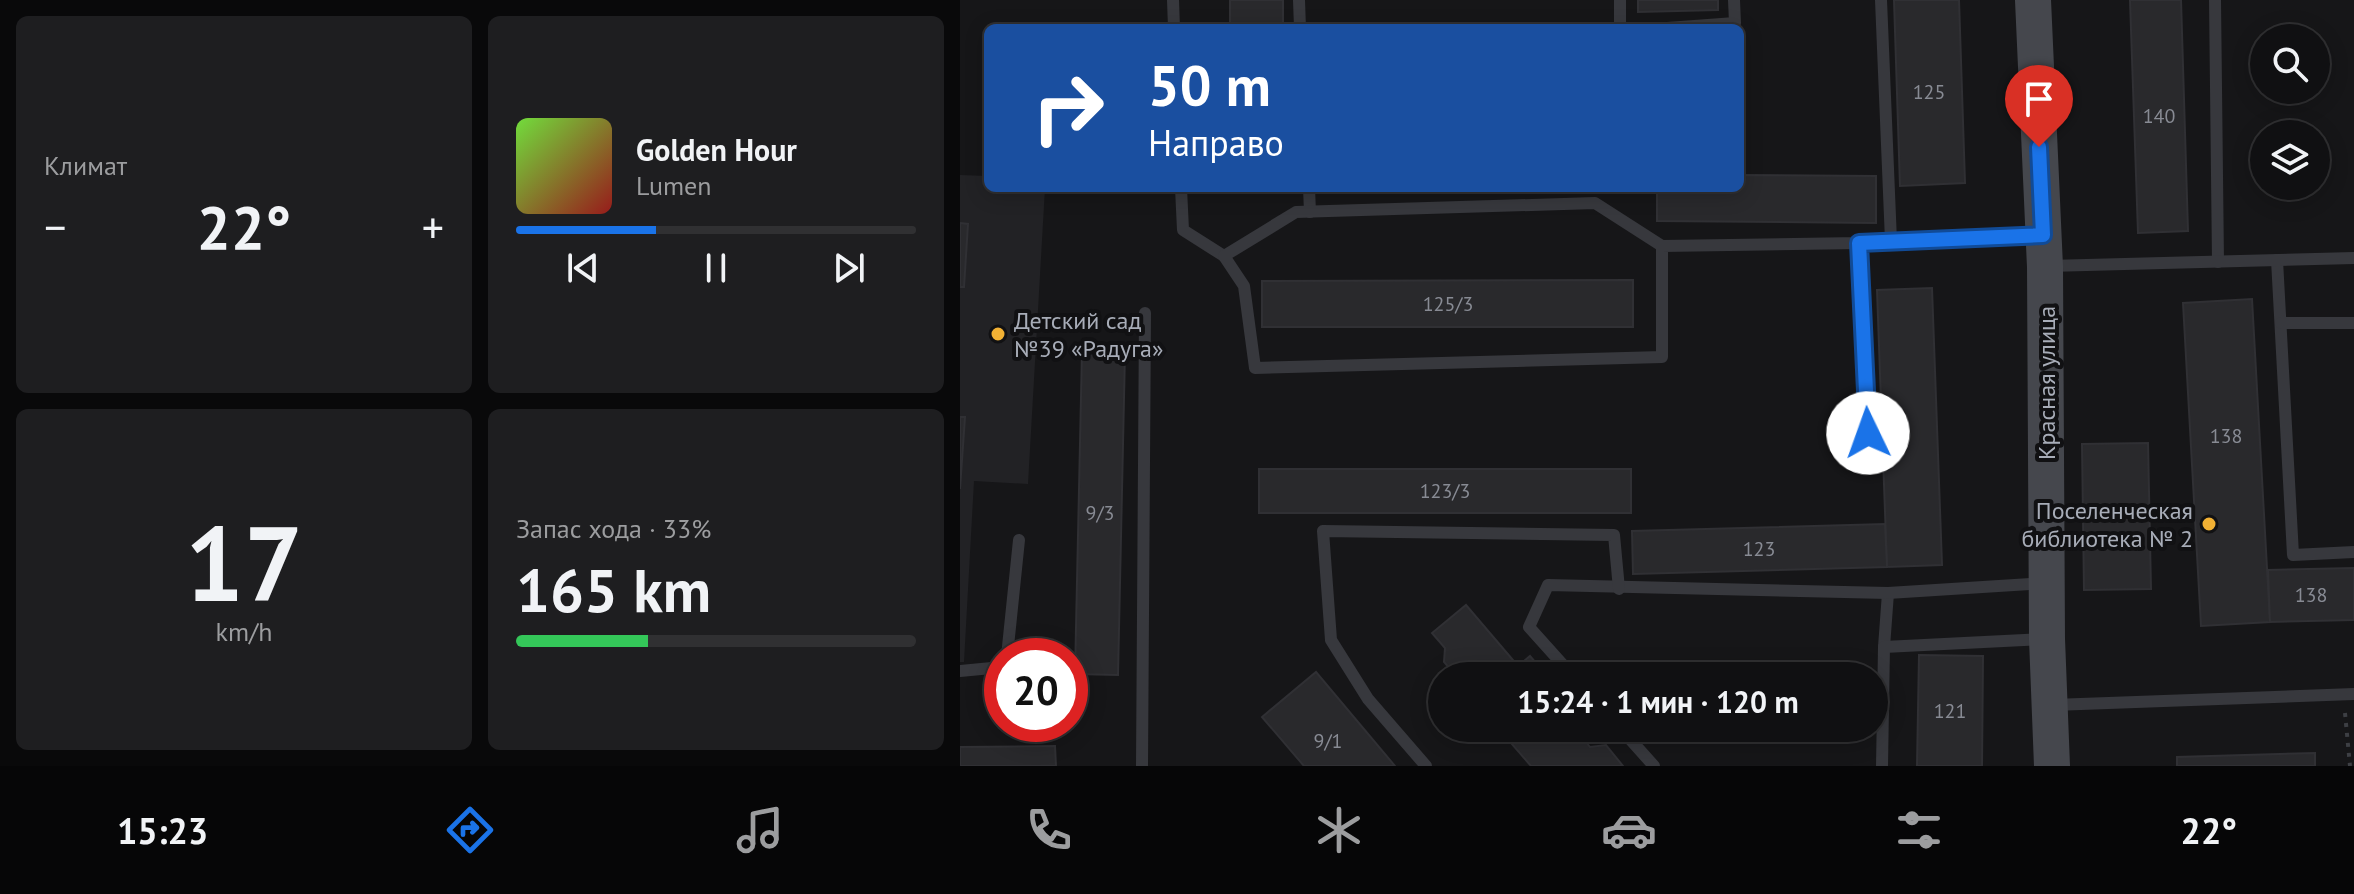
<!DOCTYPE html>
<html lang="ru">
<head>
<meta charset="utf-8">
<style>
	:root { --surface:#101012; --page:#1e1e20; --text:#f1f3f6; --muted:#9c9d9f; --line:#303032; --accent:#1a73e8 }
	body { margin:0; font-family:"PT Sans",sans-serif; background:var(--page); color:var(--text); height:100vh; display:flex; flex-direction:column; font-size:30px; white-space:nowrap }
	* { box-sizing:border-box; margin:0 }
	p { font-size:26px; color:var(--muted) }
	.icon { flex:none; width:44px; height:44px; fill:none; stroke:currentColor; stroke-width:2; stroke-linecap:round; stroke-linejoin:round }
	.map { position:relative; flex:1; overflow:hidden }
	.panel { display:flex; flex-direction:column; gap:16px; padding:16px; background:#09090a; width:960px }
	.panel>* { flex:none }
	.guide { position:absolute; left:24px; top:24px; width:760px; height:168px; border-radius:12px; box-shadow:0 4px 20px #0003,0 0 0 2px var(--line); background:#1a4fa0; color:#fff; overflow:hidden }
	.buttons { position:absolute; left:1290px; top:24px; display:grid; gap:16px }
	.buttons a { display:grid; place-items:center; width:80px; height:80px; border-radius:50%; background:var(--surface); box-shadow:0 4px 20px #0003,0 0 0 2px var(--line); font-size:40px }
	.speed { position:absolute; left:24px; top:638px; display:flex; gap:16px; font-size:40px; font-weight:700; text-align:center }
	.speed>* { display:grid; place-content:center; width:104px; height:104px; border-radius:50%; background:var(--surface); box-shadow:0 4px 20px #0003,0 0 0 2px var(--line); line-height:1 }
	.speed .limit { border:12px solid #d22; background:#fff; color:#111 }
	.pin { position:absolute; display:grid; place-items:center; width:68px; height:68px; color:#fff; margin:-82px -34px; border-radius:50% 50% 50% 0; rotate:-45deg; box-shadow:0 0 8px #0007 }
	.pin .icon { rotate:45deg }
	.me { position:absolute; width:88px; margin:-44px; rotate:357deg; stroke-linejoin:round; filter:drop-shadow(0 0 6px #0008) }
	.turn { display:flex; align-items:center; gap:28px; height:168px; padding:0 32px; font-size:36px }
	.turn .icon { width:104px; height:104px; stroke-width:2.5 }
	.turn b { display:block; font-size:56px; line-height:68px }
	.big { font-size:60px; font-weight:700; line-height:1.1 }
	.panel .widget { flex:1; display:flex; flex-direction:column; justify-content:center; gap:12px; min-width:0; padding:0 28px; border-radius:12px; background:var(--page) }
	.panel .dial { align-items:center; gap:0 }
	.dial b { font-size:104px; line-height:1 }
	.song { display:flex; align-items:center; gap:24px }
	.cover { width:96px; height:96px; border-radius:12px; background:linear-gradient(135deg,hsl(100 70% 55%),hsl(0 70% 35%)) }
	.played { height:8px; border-radius:4px; background:linear-gradient(90deg,var(--accent) 35%,var(--line) 35%) }
	.keys { display:flex; justify-content:space-around; direction:ltr }
	.heat { display:flex; justify-content:space-between; align-items:center; font-size:44px; direction:ltr }
	.charge { height:12px; border-radius:6px; background:linear-gradient(90deg,#34c759 33%,var(--line) 0) }
	.panel .tiles { flex:1; display:grid; gap:16px; grid-template-columns:repeat(2,1fr) }
	.trip { position:absolute; left:468px; top:662px; width:460px; height:80px; border-radius:40px; background:var(--surface); box-shadow:0 4px 20px #0003,0 0 0 2px var(--line); font-weight:700; line-height:80px; text-align:center }
	.dock { display:flex; height:128px; justify-content:space-around; align-items:center; background:#060607; color:var(--muted) }
	.dock .icon { width:56px; height:56px }
	.dock .active { color:var(--accent) }
	.dock b { font-size:36px; color:var(--text) }
	main { display:flex; flex:1; min-height:0 }
	.map>svg:first-child { display:block }
	.built { fill:#222225 }
	.building { fill:#29292c; stroke:#303034; stroke-width:2 }
	.lines { fill:none; stroke-linecap:round; stroke-linejoin:round }
	.path { stroke:#3d3f44; stroke-width:4; stroke-dasharray:4 6; stroke-linecap:butt }
	.lane { stroke:#37383d; stroke-width:12 }
	.secondary { stroke:#45474d; stroke-width:36 }
	.route-casing { stroke:#114b97; stroke-width:20 }
	.route { stroke:#1a73e8; stroke-width:14 }
	.poi-dot { fill:#f2b134; stroke:#111113; stroke-width:3 }
	.labels { text-anchor:middle; dominant-baseline:central; stroke-width:8; stroke-linejoin:round; paint-order:stroke }
	.number-label { font-size:20px; fill:#888b94 }
	.poi-label { font-size:24px; fill:#a8adb8; stroke:#111113; text-anchor:start }
	.street-label { font-size:24px; fill:#a8adb8; stroke:#111113 }
</style>
</head>
<body>
<main>
<section class="panel">
<div class="tiles">
<div class="widget"><p>Климат</p>
<div class="heat"><a>−</a><b class="big">22°</b><a>+</a></div>
</div>
<div class="widget">
<div class="song"><i class="cover"></i><div><b>Golden Hour</b><p>Lumen</p></div></div>
<div class="played"></div>
<div class="keys"><svg class="icon" aria-label="previous" viewBox="0 0 24 24"><path d="M18 5L8 12l10 7zM5 5v14"/></svg><svg class="icon" aria-label="pause" viewBox="0 0 24 24"><path d="M8 5v14M16 5v14"/></svg><svg class="icon" aria-label="next" viewBox="0 0 24 24"><path d="M6 5l10 7-10 7zM19 5v14"/></svg></div>
</div>
<div class="widget dial"><b>17</b><p>km/h</p></div>
<div class="widget"><p>Запас хода · 33%</p><b class="big">165 km</b><div class="charge"></div></div>
</div>
</section>
<div class="map">
<svg width="1394" height="766" viewBox="0 0 1394 766">
	<rect width="100%" height="100%" fill="#161618"/>
	<!-- built -->
	<path class="built" d="M 0,175 L 28,176 L 28,188 L 85,188 L 68,484 L 14,481 L 4,662 L 0,662 Z"/>
	<!-- building -->
	<g class="building">
		<rect x="270" y="0" width="53" height="28"/>
		<path d="M 678,0 L 758,0 L 758,10 L 678,12 Z"/>
		<path d="M 934,0 L 999,0 L 1005,183 L 940,186 Z"/>
		<path d="M 1170,0 L 1221,0 L 1228,231 L 1178,233 Z"/>
		<path d="M 780,175 L 916,176 L 916,223 L 697,221 L 697,188 L 780,188 Z"/>
		<path d="M 0,223 L 8,224 L 4,287 L 0,287 Z"/>
		<path d="M 673,280 L 673,327 L 302,327 L 302,281 Z"/>
		<path d="M 972,288 L 982,565 L 927,567 L 917,290 Z"/>
		<path d="M 1292,299 L 1310,622 L 1241,626 L 1223,303 Z"/>
		<path d="M 122,351 L 165,352 L 158,675 L 115,674 Z"/>
		<path d="M 0,417 L 5,417 L 0,489 Z"/>
		<path d="M 1188,443 L 1191,589 L 1124,590 L 1122,444 Z"/>
		<rect x="299" y="469" width="372" height="44"/>
		<path d="M 925,524 L 927,567 L 673,574 L 672,531 Z"/>
		<path d="M 1394,568 L 1394,620 L 1310,622 L 1308,570 Z"/>
		<path d="M 506,605 L 558,666 L 570,656 L 587,676 L 496,676 L 484,662 L 485,648 L 472,633 Z"/>
		<path d="M 959,655 L 1023,656 L 1022,766 L 957,766 Z"/>
		<path d="M 356,672 L 435,766 L 344,766 L 302,717 Z"/>
		<path d="M 538,728 L 615,728 L 630,747 L 646,745 L 663,766 L 571,766 Z"/>
		<path d="M 95,746 L 96,766 L 0,766 L 0,747 Z"/>
		<path d="M 1355,753 L 1355,766 L 1217,766 L 1217,757 Z"/>
	</g>
	<g class="lines">
		<!-- path -->
		<path class="path" d="M 1385,713 L 1390,766"/>
		<!-- lane -->
		<g class="lane">
			<path d="M 213,0 L 214,28"/>
			<path d="M 339,0 L 340,28"/>
			<path d="M 660,0 L 660,28"/>
			<path d="M 921,0 L 931,241"/>
			<path d="M 1255,0 L 1258,262"/>
			<path d="M 707,28 L 775,23 L 774,0"/>
			<path d="M 221,188 L 223,230 L 264,256"/>
			<path d="M 349,188 L 350,212"/>
			<path d="M 899,243 L 909,465"/>
			<path d="M 702,246 L 702,357 L 295,368 L 284,286 L 264,256 L 336,212 L 635,203 L 702,246 L 899,243 L 1082,235"/>
			<path d="M 1317,260 L 1333,555 L 1394,552"/>
			<path d="M 1088,266 L 1394,258"/>
			<path d="M 1321,323 L 1394,323"/>
			<path d="M 924,647 L 928,593"/>
			<path d="M 47,656 L 59,540"/>
			<path d="M 0,671 L 42,667"/>
			<path d="M 613,676 L 569,627 L 588,585 L 928,593 L 1084,583"/>
			<path d="M 1093,705 L 1394,694"/>
			<path d="M 660,728 L 694,766"/>
			<path d="M 182,766 L 185,313"/>
			<path d="M 466,766 L 408,699 L 371,640 L 363,531 L 654,535 L 659,589"/>
			<path d="M 922,766 L 924,647 L 1084,639"/>
		</g>
		<!-- secondary -->
		<path class="secondary" d="M 1073,0 L 1085,267 L 1087,639 L 1092,766"/>
	</g>
	<g class="lines">
		<defs>
			<path id="route" d="M 908,433 L 899,243 L 1083,235 L 1079,147"/>
		</defs>
		<!-- route casing -->
		<use href="#route" class="route-casing"/>
		<!-- route -->
		<use href="#route" class="route"/>
	</g>
	<!-- markers -->
	<g class="poi-dot">
		<circle cx="38" cy="334" r="8"/>
		<circle cx="1249" cy="524" r="8"/>
	</g>
	<g class="labels">
		<!-- number labels -->
		<g class="number-label">
			<text x="969" y="92">125</text>
			<text x="1199" y="116">140</text>
			<text x="488" y="304">125/3</text>
			<text x="1266" y="436">138</text>
			<text x="485" y="491">123/3</text>
			<text x="140" y="513">9/3</text>
			<text x="799" y="549">123</text>
			<text x="1351" y="595">138</text>
			<text x="990" y="711">121</text>
			<text x="368" y="741">9/1</text>
		</g>
		<!-- poi labels -->
		<g class="poi-label">
			<text x="54" y="320">Детский сад<tspan x="54" dy="28">№39 «Радуга»</tspan></text>
			<text x="1233" y="510" text-anchor="end">Поселенческая<tspan x="1233" dy="28">библиотека № 2</tspan></text>
		</g>
		<!-- street labels -->
		<g class="street-label">
			<text transform="translate(1086 383) rotate(-90)">Красная улица</text>
		</g>
	</g>
</svg>
<div class="buttons">
<a><svg class="icon" aria-label="search" viewBox="0 0 24 24"><circle cx="10" cy="10" r="6"/><path d="M15 15l6 6"/></svg></a>
<a><svg class="icon" aria-label="layers" viewBox="0 0 24 24"><path d="M12 4l9 5-9 5-9-5zM3 14l9 5 9-5"/></svg></a>
</div>
<div class="speed"><div class="limit">20</div></div>
<div class="pin" style="left:1079px;top:147px;background:#d93025"><svg class="icon" aria-label="arrive" viewBox="0 0 24 24"><path d="M6 21V4h12l-3 4 3 4H6"/></svg></div>
<svg class="me" style="left:908px;top:433px" viewBox="-20 -20 40 40"><circle r="19" fill="#fff"/><path d="M0-13L10 11 0 6-10 11z" fill="#1a73e8"/></svg>
<div class="trip">15:24 · 1 мин · 120 m</div>
<div class="guide">
<div class="turn"><svg class="icon" aria-label="right" viewBox="0 0 24 24"><path d="M7 20v-9h11M14 6l5 5-5 5"/></svg><div><b>50 m</b>Направо</div></div>
</div>
</div>
</main>
<nav class="dock">
<b>15:23</b>
<svg class="icon active" aria-label="directions" viewBox="0 0 24 24"><path d="M12 3l9 9-9 9-9-9zM9 14v-3h6M13 9l2 2-2 2"/></svg>
<svg class="icon" aria-label="music" viewBox="0 0 24 24"><path d="M9 18V5l10-2v13"/><circle cx="6" cy="18" r="3"/><circle cx="16" cy="16" r="3"/></svg>
<svg class="icon" aria-label="phone" viewBox="0 0 24 24"><path d="M5 4h4l2 5-3 2q2 4 5 5l2-3 5 2v4C11 20 4 13 5 4z"/></svg>
<svg class="icon" aria-label="climate" viewBox="0 0 24 24"><path d="M12 3v18M4 7l16 10M4 17L20 7"/></svg>
<svg class="icon" aria-label="car" viewBox="0 0 24 24"><path d="M5 17H2v-5l4-1 3-4h7l3 4 3 1v5h-3M9 17h6M6 11h13"/><circle cx="7" cy="17" r="2"/><circle cx="17" cy="17" r="2"/></svg>
<svg class="icon" aria-label="filters" viewBox="0 0 24 24"><path d="M4 7h16M4 17h16"/><circle cx="9" cy="7" r="2"/><circle cx="15" cy="17" r="2"/></svg>
<b>22°</b>
</nav>
</body>
</html>
